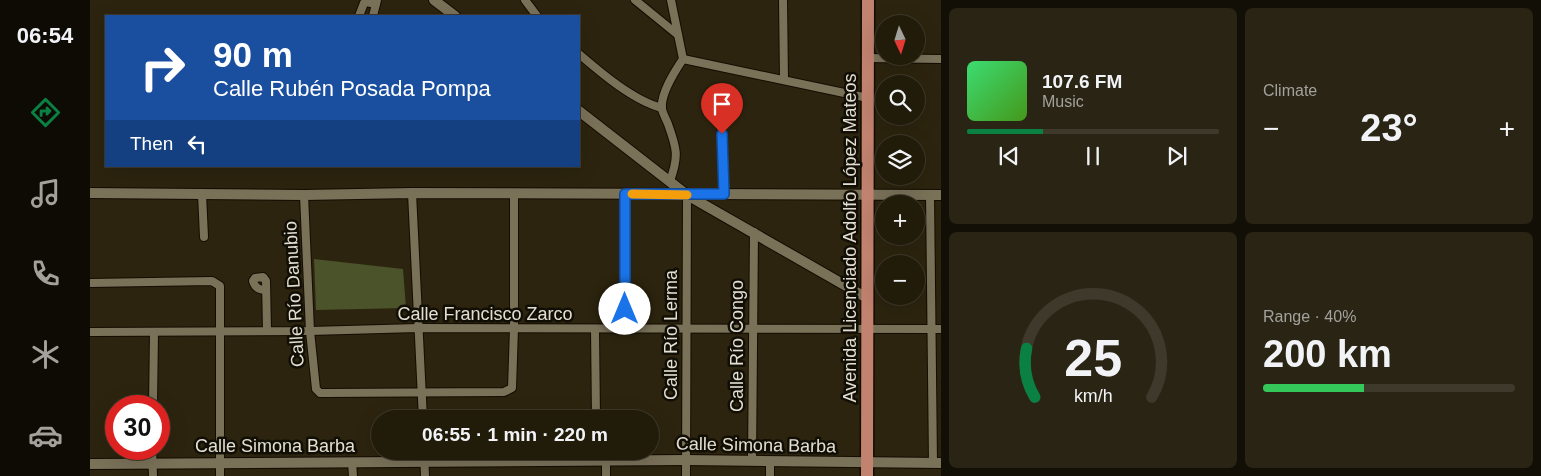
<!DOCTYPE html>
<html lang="en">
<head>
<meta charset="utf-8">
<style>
	:root { --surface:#211b0a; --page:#292413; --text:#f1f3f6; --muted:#a2a19c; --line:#3e392b; --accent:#0b8043 }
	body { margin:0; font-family:Helvetica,sans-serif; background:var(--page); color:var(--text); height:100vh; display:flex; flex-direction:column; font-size:19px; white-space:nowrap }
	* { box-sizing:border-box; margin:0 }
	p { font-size:16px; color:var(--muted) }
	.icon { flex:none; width:28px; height:28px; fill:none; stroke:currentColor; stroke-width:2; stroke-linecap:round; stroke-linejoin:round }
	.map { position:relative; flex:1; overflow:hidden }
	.sheet { display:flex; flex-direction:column; gap:8px; padding:8px; background:#120f06; width:600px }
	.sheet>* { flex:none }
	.top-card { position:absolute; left:15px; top:15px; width:475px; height:152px; border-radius:0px; box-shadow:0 5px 20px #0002,0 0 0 1px var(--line); background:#1a4fa0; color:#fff; overflow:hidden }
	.needle { width:32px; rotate:176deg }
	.fabs { position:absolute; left:785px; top:15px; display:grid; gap:10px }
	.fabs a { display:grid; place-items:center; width:50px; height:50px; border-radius:50%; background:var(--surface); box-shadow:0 5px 20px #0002,0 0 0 1px var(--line); font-size:25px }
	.speed { position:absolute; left:15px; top:395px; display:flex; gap:10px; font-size:25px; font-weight:700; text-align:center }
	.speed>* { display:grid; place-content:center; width:65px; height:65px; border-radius:50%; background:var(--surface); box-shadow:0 5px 20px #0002,0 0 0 1px var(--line); line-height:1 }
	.speed .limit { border:8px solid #d22; background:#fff; color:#111 }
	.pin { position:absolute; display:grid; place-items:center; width:42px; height:42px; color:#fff; margin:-51px -21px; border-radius:50% 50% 50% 0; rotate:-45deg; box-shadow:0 0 5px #0007 }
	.pin .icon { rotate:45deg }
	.me { position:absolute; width:55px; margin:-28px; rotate:0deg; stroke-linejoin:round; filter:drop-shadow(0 0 4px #0008) }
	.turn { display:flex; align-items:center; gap:18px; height:105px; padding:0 25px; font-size:22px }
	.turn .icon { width:65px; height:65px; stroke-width:2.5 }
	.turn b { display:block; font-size:35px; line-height:42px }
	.then { display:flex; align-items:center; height:48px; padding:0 25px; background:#0003; gap:10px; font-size:19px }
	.big { font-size:38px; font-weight:800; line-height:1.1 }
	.sheet .card { flex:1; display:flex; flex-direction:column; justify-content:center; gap:8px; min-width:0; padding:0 18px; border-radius:8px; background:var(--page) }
	.sheet .dial { align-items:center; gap:0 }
	.dial svg { height:130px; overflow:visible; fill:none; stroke:var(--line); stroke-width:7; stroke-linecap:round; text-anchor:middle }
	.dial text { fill:var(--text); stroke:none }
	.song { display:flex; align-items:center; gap:15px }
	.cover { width:60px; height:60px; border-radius:8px; background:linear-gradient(135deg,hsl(140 70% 55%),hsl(100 70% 35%)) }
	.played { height:5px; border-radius:2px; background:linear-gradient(90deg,var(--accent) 30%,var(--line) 30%) }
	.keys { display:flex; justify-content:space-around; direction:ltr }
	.heat { display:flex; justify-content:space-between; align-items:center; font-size:28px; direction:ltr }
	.charge { height:8px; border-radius:4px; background:linear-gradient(90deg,#34c759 40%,var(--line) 0) }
	.sheet .tiles { flex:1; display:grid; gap:8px; grid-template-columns:repeat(2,1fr) }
	.trip { position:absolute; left:281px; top:410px; width:288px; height:50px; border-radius:25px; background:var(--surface); box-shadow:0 5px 20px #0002,0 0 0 1px var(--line); font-weight:800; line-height:50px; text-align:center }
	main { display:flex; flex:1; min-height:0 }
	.tab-bar { display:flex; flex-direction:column; width:90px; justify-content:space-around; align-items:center; background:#0d0b04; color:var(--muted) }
	.tab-bar .icon { width:35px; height:35px }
	.tab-bar .on { color:var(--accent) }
	.tab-bar b { font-size:22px; color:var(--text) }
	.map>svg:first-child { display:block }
	.green { fill:#4a532a }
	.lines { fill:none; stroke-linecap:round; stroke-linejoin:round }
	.minor-casing { stroke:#140d00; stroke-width:10 }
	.tertiary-casing { stroke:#140d00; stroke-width:12 }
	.primary-casing { stroke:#140d00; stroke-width:15 }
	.minor { stroke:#7a7159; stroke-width:8 }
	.tertiary { stroke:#7a7159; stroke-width:10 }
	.primary { stroke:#c1826f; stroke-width:12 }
	.route-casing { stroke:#114b97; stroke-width:12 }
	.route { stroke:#1a73e8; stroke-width:9 }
	.slow { stroke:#f59e0b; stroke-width:9 }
	.labels { text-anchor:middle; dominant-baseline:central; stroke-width:5; stroke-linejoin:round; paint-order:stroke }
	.street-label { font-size:18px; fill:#e3ded1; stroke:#110e05 }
</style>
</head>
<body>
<main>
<nav class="tab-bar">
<b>06:54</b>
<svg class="icon on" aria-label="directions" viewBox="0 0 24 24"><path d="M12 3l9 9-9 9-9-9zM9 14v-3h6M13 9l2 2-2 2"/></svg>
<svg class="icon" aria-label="music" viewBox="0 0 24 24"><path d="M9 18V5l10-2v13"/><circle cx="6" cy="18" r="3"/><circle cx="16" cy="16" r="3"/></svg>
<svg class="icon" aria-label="phone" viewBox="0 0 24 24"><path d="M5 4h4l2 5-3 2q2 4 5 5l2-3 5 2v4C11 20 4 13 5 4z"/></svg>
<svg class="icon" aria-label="climate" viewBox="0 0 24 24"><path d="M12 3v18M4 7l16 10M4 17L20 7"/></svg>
<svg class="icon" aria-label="car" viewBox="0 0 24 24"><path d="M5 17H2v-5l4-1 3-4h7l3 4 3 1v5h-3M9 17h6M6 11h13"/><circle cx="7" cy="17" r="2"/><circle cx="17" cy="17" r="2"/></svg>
</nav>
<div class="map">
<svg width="851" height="476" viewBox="0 0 851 476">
	<rect width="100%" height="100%" fill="#2c240e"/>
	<!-- green -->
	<path class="green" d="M 224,259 L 313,269 L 316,308 L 226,310 Z"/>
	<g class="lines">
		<defs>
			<g id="minor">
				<path d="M 435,0 L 447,16"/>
				<path d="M 545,0 L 588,35"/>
				<path d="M 693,0 L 694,79"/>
				<path d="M 269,16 L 274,3 L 276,2 L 286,4"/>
				<path d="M 283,16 L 287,0"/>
				<path d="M 489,54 C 511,73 544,101 572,108"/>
				<path d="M 778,58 L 851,59"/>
				<path d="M 593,59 L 778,98"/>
				<path d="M 631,114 L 634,194"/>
				<path d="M 580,181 C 589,156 587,149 578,124 C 576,119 573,114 572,109 C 570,94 585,71 593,59 L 581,0"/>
				<path d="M 322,193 L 333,419"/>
				<path d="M 112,194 L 114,237"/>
				<path d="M 535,194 L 535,328"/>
				<path d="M 214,195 L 220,331 L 226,389 L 230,393 L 234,393 L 414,392 L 422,388 L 424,328 L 424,194"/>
				<path d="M 840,195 L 843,463"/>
				<path d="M 0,283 L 122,281 L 130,286 L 130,476"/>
				<path d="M 176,290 C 169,290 165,288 163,281 L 165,278 L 173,277 L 176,281 L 177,331"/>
				<path d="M 505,329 L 506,419"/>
				<path d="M 0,332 L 220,331 L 328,328 L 851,329"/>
				<path d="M 63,406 L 64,332"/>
				<path d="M 62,449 L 63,476"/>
				<path d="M 334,451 L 335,476"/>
				<path d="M 662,460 L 664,232"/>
				<path d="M 680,461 L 680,476"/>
				<path d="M 262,462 L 263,476"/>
				<path d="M 516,476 L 516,460"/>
				<path d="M 596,476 L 597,195"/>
			</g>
			<g id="tertiary">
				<path d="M 344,0 L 365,16"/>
				<path d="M 489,111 L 597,195 L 777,298"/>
				<path d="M 0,193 L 214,195 L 322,193 L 851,195"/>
				<path d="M 0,464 L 596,460 L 851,463"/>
			</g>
			<path id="primary" d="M 777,476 L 778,0"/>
		</defs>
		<!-- minor casing -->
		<use href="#minor" class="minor-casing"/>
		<!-- tertiary casing -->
		<use href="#tertiary" class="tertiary-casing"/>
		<!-- primary casing -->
		<use href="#primary" class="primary-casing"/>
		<!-- minor -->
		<use href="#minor" class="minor"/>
		<!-- tertiary -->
		<use href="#tertiary" class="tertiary"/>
		<!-- primary -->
		<use href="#primary" class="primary"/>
	</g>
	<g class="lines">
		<defs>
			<path id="route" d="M 535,309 L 535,194 L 634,194 L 632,134"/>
		</defs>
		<!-- route casing -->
		<use href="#route" class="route-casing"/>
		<!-- route -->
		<use href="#route" class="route"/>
		<!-- slow -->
		<path class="slow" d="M 542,194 L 597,195"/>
	</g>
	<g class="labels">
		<!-- street labels -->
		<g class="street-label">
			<text transform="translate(760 238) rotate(-90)">Avenida Licenciado Adolfo López Mateos</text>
			<text transform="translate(204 294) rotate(-93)">Calle Río Danubio</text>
			<text x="395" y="314">Calle Francisco Zarco</text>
			<text transform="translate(581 335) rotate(-90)">Calle Río Lerma</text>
			<text transform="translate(647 346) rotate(-90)">Calle Río Congo</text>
			<text transform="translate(666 445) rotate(1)">Calle Simona Barba</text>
			<text x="185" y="446">Calle Simona Barba</text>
		</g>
	</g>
</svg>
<div class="fabs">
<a><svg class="needle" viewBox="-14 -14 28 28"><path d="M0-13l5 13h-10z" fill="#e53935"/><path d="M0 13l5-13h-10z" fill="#a2a19c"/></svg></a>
<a><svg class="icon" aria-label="search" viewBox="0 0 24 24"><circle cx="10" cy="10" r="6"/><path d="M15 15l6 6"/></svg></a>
<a><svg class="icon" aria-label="layers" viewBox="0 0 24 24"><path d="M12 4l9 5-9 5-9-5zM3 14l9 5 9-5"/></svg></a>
<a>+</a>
<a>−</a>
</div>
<div class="speed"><div class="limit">30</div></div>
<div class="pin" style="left:632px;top:134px;background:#d93025"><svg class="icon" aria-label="arrive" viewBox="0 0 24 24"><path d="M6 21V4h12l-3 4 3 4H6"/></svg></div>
<svg class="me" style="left:535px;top:309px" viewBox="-20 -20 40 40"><circle r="19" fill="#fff"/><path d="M0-13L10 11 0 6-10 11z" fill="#1a73e8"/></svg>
<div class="trip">06:55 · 1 min · 220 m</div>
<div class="top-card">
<div class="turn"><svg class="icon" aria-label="right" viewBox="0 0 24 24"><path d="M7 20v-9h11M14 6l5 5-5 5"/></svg><div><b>90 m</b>Calle Rubén Posada Pompa</div></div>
<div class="then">Then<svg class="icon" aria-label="left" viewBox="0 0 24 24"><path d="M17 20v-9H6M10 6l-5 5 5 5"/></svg></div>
</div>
</div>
<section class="sheet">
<div class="tiles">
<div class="card">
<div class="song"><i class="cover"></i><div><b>107.6 FM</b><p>Music</p></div></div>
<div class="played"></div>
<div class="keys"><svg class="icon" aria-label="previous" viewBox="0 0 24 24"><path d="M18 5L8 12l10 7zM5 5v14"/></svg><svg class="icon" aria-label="pause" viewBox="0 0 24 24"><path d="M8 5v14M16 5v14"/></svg><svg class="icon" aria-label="next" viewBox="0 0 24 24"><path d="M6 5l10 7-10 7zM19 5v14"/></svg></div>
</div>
<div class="card"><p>Climate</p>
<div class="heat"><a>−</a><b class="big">23°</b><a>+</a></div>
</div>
<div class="card dial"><svg viewBox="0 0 100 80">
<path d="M14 69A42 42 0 1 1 86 69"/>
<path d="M14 69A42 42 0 0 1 9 39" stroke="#0b8043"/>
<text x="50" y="56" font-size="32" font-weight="700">25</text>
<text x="50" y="72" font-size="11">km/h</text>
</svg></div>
<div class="card"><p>Range · 40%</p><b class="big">200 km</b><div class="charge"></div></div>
</div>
</section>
</main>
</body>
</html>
